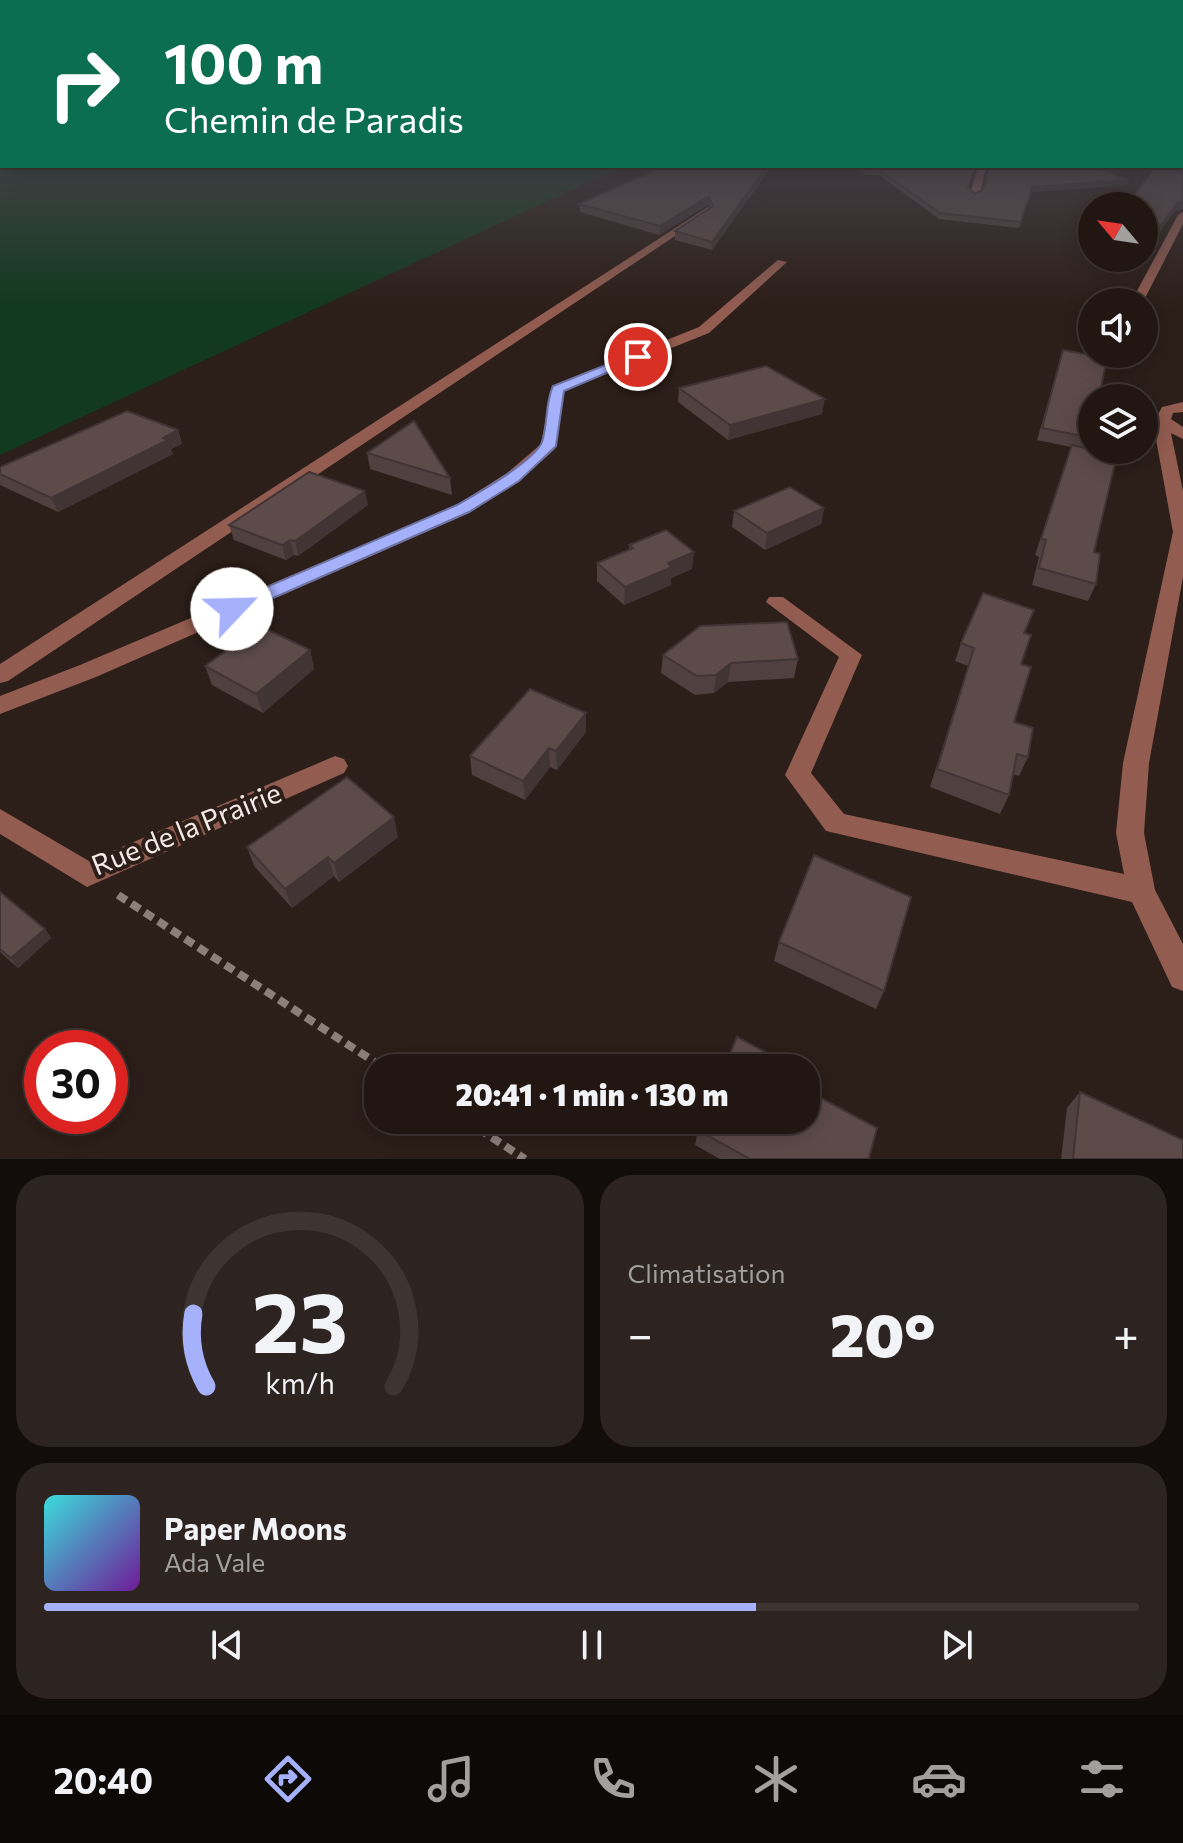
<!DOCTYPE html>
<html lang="fr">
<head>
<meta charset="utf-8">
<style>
	:root { --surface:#211612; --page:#2d2320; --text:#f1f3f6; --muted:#a29f9f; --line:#3e3532; --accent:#a6b1fc }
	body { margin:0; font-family:Commissioner,sans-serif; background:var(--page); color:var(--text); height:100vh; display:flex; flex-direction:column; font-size:30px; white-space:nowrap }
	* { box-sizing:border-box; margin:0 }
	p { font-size:26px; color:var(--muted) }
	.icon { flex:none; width:44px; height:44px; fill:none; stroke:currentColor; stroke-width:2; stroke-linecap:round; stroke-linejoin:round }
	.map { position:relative; height:1159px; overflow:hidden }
	.side { display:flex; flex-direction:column; gap:16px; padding:16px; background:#120c0a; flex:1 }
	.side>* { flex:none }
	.banner { position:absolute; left:0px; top:0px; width:1184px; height:168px; box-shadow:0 4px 20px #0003,0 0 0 2px var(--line); background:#0b6e4f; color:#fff; overflow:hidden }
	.needle { width:52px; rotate:299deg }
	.buttons { position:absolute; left:1078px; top:192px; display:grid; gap:16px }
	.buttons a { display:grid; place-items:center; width:80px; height:80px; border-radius:50%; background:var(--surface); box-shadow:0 4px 20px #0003,0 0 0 2px var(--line); font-size:40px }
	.speed { position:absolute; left:24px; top:1030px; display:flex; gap:16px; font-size:40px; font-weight:700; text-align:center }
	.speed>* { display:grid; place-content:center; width:104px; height:104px; border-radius:50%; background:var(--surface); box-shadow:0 4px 20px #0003,0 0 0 2px var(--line); line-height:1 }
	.speed .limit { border:12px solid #d22; background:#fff; color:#111 }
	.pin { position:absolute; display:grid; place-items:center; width:68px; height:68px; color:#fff; margin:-34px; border:4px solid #fff; border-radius:50%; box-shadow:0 2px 8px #0007 }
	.me { position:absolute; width:88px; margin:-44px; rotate:66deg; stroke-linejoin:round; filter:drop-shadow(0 0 6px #0008) }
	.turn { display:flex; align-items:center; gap:28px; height:168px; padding:0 32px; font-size:36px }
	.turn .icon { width:104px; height:104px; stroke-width:2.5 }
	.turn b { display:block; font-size:56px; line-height:68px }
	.big { font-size:60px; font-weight:800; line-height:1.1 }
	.side .tile { flex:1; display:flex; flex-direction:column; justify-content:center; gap:12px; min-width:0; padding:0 28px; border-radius:32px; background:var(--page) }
	.side .dial { align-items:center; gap:0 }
	.dial svg { height:208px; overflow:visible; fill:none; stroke:var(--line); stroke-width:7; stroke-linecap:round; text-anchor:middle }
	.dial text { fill:var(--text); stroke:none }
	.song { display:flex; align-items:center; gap:24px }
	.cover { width:96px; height:96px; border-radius:12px; background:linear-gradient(135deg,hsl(180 70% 55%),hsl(280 70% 35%)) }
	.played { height:8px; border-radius:4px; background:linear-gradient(90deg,var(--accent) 65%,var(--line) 65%) }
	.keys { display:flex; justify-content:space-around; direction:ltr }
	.heat { display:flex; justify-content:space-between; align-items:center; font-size:44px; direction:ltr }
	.side .tiles { flex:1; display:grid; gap:16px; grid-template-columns:1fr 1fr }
	.tile:last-child { grid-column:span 2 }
	.trip { position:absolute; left:364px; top:1054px; width:456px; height:80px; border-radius:32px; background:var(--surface); box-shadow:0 4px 20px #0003,0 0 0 2px var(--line); font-weight:800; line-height:80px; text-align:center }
	.tabs { display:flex; height:128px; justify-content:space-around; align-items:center; background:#0d0907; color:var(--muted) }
	.tabs .icon { width:56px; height:56px }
	.tabs .current { color:var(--accent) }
	.tabs b { font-size:36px; color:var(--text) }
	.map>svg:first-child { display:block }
	.green { fill:#113a1e }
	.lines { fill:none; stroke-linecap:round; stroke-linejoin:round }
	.path { stroke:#8b7f7a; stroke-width:8; stroke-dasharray:10 6; stroke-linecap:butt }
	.minor { fill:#925c50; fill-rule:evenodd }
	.wall { fill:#504040 }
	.shaded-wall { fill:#413434 }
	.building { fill:#5d4b4a; stroke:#413434; stroke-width:2 }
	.route { fill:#a6b1fc; stroke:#6c73a4; stroke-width:2 }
	.labels { text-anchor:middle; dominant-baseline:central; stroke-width:8; stroke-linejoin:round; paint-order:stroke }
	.near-street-label { font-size:28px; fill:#f4eae6; stroke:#2c1e18 }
</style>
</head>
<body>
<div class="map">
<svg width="1183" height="1159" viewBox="0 0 1183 1159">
	<rect width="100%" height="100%" fill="#2c1e18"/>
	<!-- green -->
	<path class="green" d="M 0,146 L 2,166 L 619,168 L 0,455 Z"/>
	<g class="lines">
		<!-- path -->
		<g class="path">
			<path d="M 118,895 L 384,1068"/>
			<path d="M 465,1120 L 525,1159"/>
		</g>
		<!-- minor -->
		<g class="minor">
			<path d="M 978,166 L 986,166 L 980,194 L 975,197 L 970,194 Z"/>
			<path d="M 1145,166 L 1183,172 L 1183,178 L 1146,168 Z"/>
			<path d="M 708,207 L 711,212 L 8,681 L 0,683 L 0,664 Z"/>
			<path d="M 1183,212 L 1183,224 L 1143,302 L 1131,302 L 1178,215 Z"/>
			<path d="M 778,260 L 787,262 L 709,333 L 564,391 L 555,449 L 519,481 L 469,513 L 96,677 L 0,714 L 0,696 L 80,665 L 457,505 L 507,473 L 541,444 L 552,386 L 699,327 Z"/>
			<path d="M 1183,402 L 1183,412 L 1173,413 L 1171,419 L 1183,427 L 1183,439 L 1171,433 L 1183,491 L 1183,577 L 1149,763 L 1144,833 L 1155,890 L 1183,944 L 1183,991 L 1172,987 L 1132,902 L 826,831 L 785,775 L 839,657 L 766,602 L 769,597 L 783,597 L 862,655 L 811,773 L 844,814 L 1124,874 L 1116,833 L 1123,763 L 1173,532 L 1155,434 L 1155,420 L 1162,407 Z"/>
			<path d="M 335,756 L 344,759 L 348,766 L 344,773 L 87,887 L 0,834 L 0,809 L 89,861 Z"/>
		</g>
	</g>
	<!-- wall -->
	<g class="wall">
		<path d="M 1182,147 L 1183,147 L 1183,170 L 1164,166 L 1182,166 Z"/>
		<path d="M 772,166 L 712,250 L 675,240 L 675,231 L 710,208 L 709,204 L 659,235 L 580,212 L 579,204 Z"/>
		<path d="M 862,166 L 975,166 L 969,188 L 975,194 L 984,189 L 988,166 L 1091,166 L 1129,180 L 1127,185 L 1031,192 L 1019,228 L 939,219 L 879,175 L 864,175 Z"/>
		<path d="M 1092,246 L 1092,258 L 1141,258 L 1135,266 L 1087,257 Z"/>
		<path d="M 1063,350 L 1092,436 L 1088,448 L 1096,584 L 1088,601 L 1032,585 L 1039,557 L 1035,555 L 1071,447 L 1037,440 Z"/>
		<path d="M 679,388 L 822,414 L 728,440 L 678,402 Z"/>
		<path d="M 178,430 L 182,444 L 171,449 L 173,454 L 58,512 L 0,485 L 0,467 Z"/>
		<path d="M 367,453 L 450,478 L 452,495 L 370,469 Z"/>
		<path d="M 368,505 L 298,556 L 294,555 L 286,560 L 234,540 L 229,525 Z"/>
		<path d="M 824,508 L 821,524 L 765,550 L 732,527 L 734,511 Z"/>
		<path d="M 629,545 L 692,569 L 671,578 L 671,585 L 624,605 L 597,581 L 597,563 L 629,550 Z"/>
		<path d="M 1025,633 L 1014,722 L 1028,757 L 1019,776 L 1013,774 L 1009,795 L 1000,814 L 930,787 L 968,666 L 955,661 L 961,643 Z"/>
		<path d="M 310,650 L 314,669 L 263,713 L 212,685 L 205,666 Z"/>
		<path d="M 663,655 L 798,659 L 794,678 L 728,682 L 714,693 L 695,695 L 661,673 Z"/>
		<path d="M 586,713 L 586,732 L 557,770 L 550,767 L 525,800 L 472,775 L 470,756 Z"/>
		<path d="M 398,837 L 339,882 L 334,876 L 292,908 L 254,866 L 247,847 Z"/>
		<path d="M 0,892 L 45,929 L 51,938 L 18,968 L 0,952 Z"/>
		<path d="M 779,942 L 884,991 L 876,1009 L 774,961 Z"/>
		<path d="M 1080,1092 L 1183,1159 L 1061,1159 L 1067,1108 Z"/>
		<path d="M 698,1130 L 869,1158 L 870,1159 L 720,1159 L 695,1145 Z"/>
	</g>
	<!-- shaded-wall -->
	<g class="shaded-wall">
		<path d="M 767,166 L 772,166 L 712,250 L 712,242 Z"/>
		<path d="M 1129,180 L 1127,185 L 1031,192 L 1019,228 L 1032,187 Z"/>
		<path d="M 709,196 L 709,204 L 659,235 L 660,226 Z"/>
		<path d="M 1183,201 L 1183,209 L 1175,211 L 1144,254 L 1144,249 L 1178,202 Z"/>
		<path d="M 825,399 L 822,414 L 728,440 L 730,425 Z"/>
		<path d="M 178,430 L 182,444 L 171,449 L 173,454 L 58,512 L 51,498 Z"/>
		<path d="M 365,491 L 368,505 L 298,556 L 295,541 Z"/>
		<path d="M 824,508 L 821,524 L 765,550 L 767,533 Z"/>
		<path d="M 290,540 L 294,555 L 286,560 L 282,545 Z"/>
		<path d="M 694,552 L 692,569 L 671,578 L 671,585 L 624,605 L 625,587 L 668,563 Z"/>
		<path d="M 310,650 L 314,669 L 263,713 L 256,694 Z"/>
		<path d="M 731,663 L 728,682 L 714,693 L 716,675 Z"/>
		<path d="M 586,713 L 586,732 L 557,770 L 556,751 Z"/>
		<path d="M 549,748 L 550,767 L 525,800 L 523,781 Z"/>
		<path d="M 394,817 L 398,837 L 339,882 L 334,863 Z"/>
		<path d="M 328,857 L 334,876 L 292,908 L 285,889 Z"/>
		<path d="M 45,929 L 51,938 L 18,968 L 11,958 Z"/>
	</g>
	<!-- building -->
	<g class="building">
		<path d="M 664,166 L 767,166 L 712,242 L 675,231 L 713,206 L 709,196 L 660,226 L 579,204 Z"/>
		<path d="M 864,166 L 975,166 L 968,188 L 975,194 L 984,189 L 989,166 L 1091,166 L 1129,180 L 1032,187 L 1021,222 L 940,213 L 879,170 L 865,170 Z"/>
		<path d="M 1157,166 L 1183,172 L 1183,201 L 1178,202 L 1144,249 L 1144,206 L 1125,206 Z"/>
		<path d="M 1063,350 L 1107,358 L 1099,398 L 1092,398 L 1092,438 L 1042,428 Z"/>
		<path d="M 766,366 L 825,399 L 730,425 L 679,388 Z"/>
		<path d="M 127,411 L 178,430 L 163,438 L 168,440 L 51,498 L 0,474 L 0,467 Z"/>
		<path d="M 414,421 L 450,478 L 367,453 Z"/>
		<path d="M 1072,445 L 1117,455 L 1094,552 L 1100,554 L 1096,584 L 1039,568 L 1046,540 L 1041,539 Z"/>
		<path d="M 309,472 L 365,491 L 295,541 L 290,540 L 282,545 L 229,525 Z"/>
		<path d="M 790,487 L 824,508 L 767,533 L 734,511 Z"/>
		<path d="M 666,530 L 694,552 L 668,563 L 672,567 L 625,587 L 597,563 L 633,548 L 629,545 Z"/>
		<path d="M 983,593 L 1034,610 L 1024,633 L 1031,635 L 1021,664 L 1031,667 L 1014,722 L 1033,728 L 1028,757 L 1017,754 L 1009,795 L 937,769 L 974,648 L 961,643 Z"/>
		<path d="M 787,622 L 798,659 L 731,663 L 716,675 L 697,676 L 663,655 L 700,626 Z"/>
		<path d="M 260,626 L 310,650 L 256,694 L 205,666 Z"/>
		<path d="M 530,689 L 586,713 L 556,751 L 549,748 L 523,781 L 470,756 Z"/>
		<path d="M 347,777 L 394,817 L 334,863 L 328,857 L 285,889 L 247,847 Z"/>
		<path d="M 814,855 L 911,897 L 884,991 L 779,942 Z"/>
		<path d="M 0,892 L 45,929 L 11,958 L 0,949 Z"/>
		<path d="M 737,1037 L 795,1068 L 724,1068 Z"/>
		<path d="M 806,1090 L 877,1128 L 869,1158 L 870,1159 L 750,1159 L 698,1130 L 702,1120 L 806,1120 Z"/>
		<path d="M 1080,1092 L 1183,1140 L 1183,1159 L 1073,1159 Z"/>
	</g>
	<!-- sky -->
	<linearGradient id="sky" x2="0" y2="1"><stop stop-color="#18100d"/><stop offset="0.47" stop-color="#454148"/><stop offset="1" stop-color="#454148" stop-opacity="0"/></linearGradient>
	<rect width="1183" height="308" fill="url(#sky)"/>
	<!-- route -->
	<path class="route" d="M 633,354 L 644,357 L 564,391 L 556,446 L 519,481 L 469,512 L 239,613 L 232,615 L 223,609 L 225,605 L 457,505 C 476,494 535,461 542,442 C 548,424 545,403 553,386 Z"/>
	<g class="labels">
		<!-- near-street labels -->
		<g class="near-street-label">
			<text transform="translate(186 828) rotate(-22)">Rue de la Prairie</text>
		</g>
	</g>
</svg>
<div class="buttons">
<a><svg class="needle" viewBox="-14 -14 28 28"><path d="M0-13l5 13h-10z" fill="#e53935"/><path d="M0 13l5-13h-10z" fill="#a29f9f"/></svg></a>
<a><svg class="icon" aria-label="sound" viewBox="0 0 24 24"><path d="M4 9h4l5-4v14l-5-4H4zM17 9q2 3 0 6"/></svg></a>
<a><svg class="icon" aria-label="layers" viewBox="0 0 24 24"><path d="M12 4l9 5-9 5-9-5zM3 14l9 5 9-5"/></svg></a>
</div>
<div class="speed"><div class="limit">30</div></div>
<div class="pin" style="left:638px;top:357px;background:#d93025"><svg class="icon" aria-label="arrive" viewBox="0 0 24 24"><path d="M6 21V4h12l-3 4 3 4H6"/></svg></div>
<svg class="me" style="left:232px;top:609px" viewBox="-20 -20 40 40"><circle r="19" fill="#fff"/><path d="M0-13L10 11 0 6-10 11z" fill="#a6b1fc"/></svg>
<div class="trip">20:41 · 1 min · 130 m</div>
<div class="banner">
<div class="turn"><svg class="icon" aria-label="right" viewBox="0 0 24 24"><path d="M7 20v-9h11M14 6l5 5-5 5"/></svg><div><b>100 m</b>Chemin de Paradis</div></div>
</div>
</div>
<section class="side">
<div class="tiles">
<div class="tile dial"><svg viewBox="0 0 100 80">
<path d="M14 69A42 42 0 1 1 86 69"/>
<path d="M14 69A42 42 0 0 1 9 41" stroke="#a6b1fc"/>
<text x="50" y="56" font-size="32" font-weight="700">23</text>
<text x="50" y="72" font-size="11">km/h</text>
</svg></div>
<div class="tile"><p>Climatisation</p>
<div class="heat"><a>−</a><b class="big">20°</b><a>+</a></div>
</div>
<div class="tile">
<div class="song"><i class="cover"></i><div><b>Paper Moons</b><p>Ada Vale</p></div></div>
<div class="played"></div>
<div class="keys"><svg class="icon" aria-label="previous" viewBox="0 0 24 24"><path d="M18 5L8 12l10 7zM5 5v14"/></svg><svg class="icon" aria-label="pause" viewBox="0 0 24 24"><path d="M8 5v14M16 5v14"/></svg><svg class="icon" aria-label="next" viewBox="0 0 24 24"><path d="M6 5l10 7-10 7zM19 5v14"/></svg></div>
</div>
</div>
</section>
<nav class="tabs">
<b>20:40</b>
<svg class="icon current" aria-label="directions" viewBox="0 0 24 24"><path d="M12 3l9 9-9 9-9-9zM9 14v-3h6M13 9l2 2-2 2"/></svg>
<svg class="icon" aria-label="music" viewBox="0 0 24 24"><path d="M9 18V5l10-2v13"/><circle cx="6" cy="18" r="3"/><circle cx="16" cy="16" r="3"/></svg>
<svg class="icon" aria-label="phone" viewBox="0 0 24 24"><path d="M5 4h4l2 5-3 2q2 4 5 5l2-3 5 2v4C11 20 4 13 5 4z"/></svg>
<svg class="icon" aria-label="climate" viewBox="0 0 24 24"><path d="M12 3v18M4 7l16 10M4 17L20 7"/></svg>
<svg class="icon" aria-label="car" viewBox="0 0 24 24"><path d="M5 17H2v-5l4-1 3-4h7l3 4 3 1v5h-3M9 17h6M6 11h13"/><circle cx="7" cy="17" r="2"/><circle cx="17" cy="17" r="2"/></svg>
<svg class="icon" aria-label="filters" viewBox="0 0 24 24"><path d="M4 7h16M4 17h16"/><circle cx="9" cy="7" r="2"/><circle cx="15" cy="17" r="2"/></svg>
</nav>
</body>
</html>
